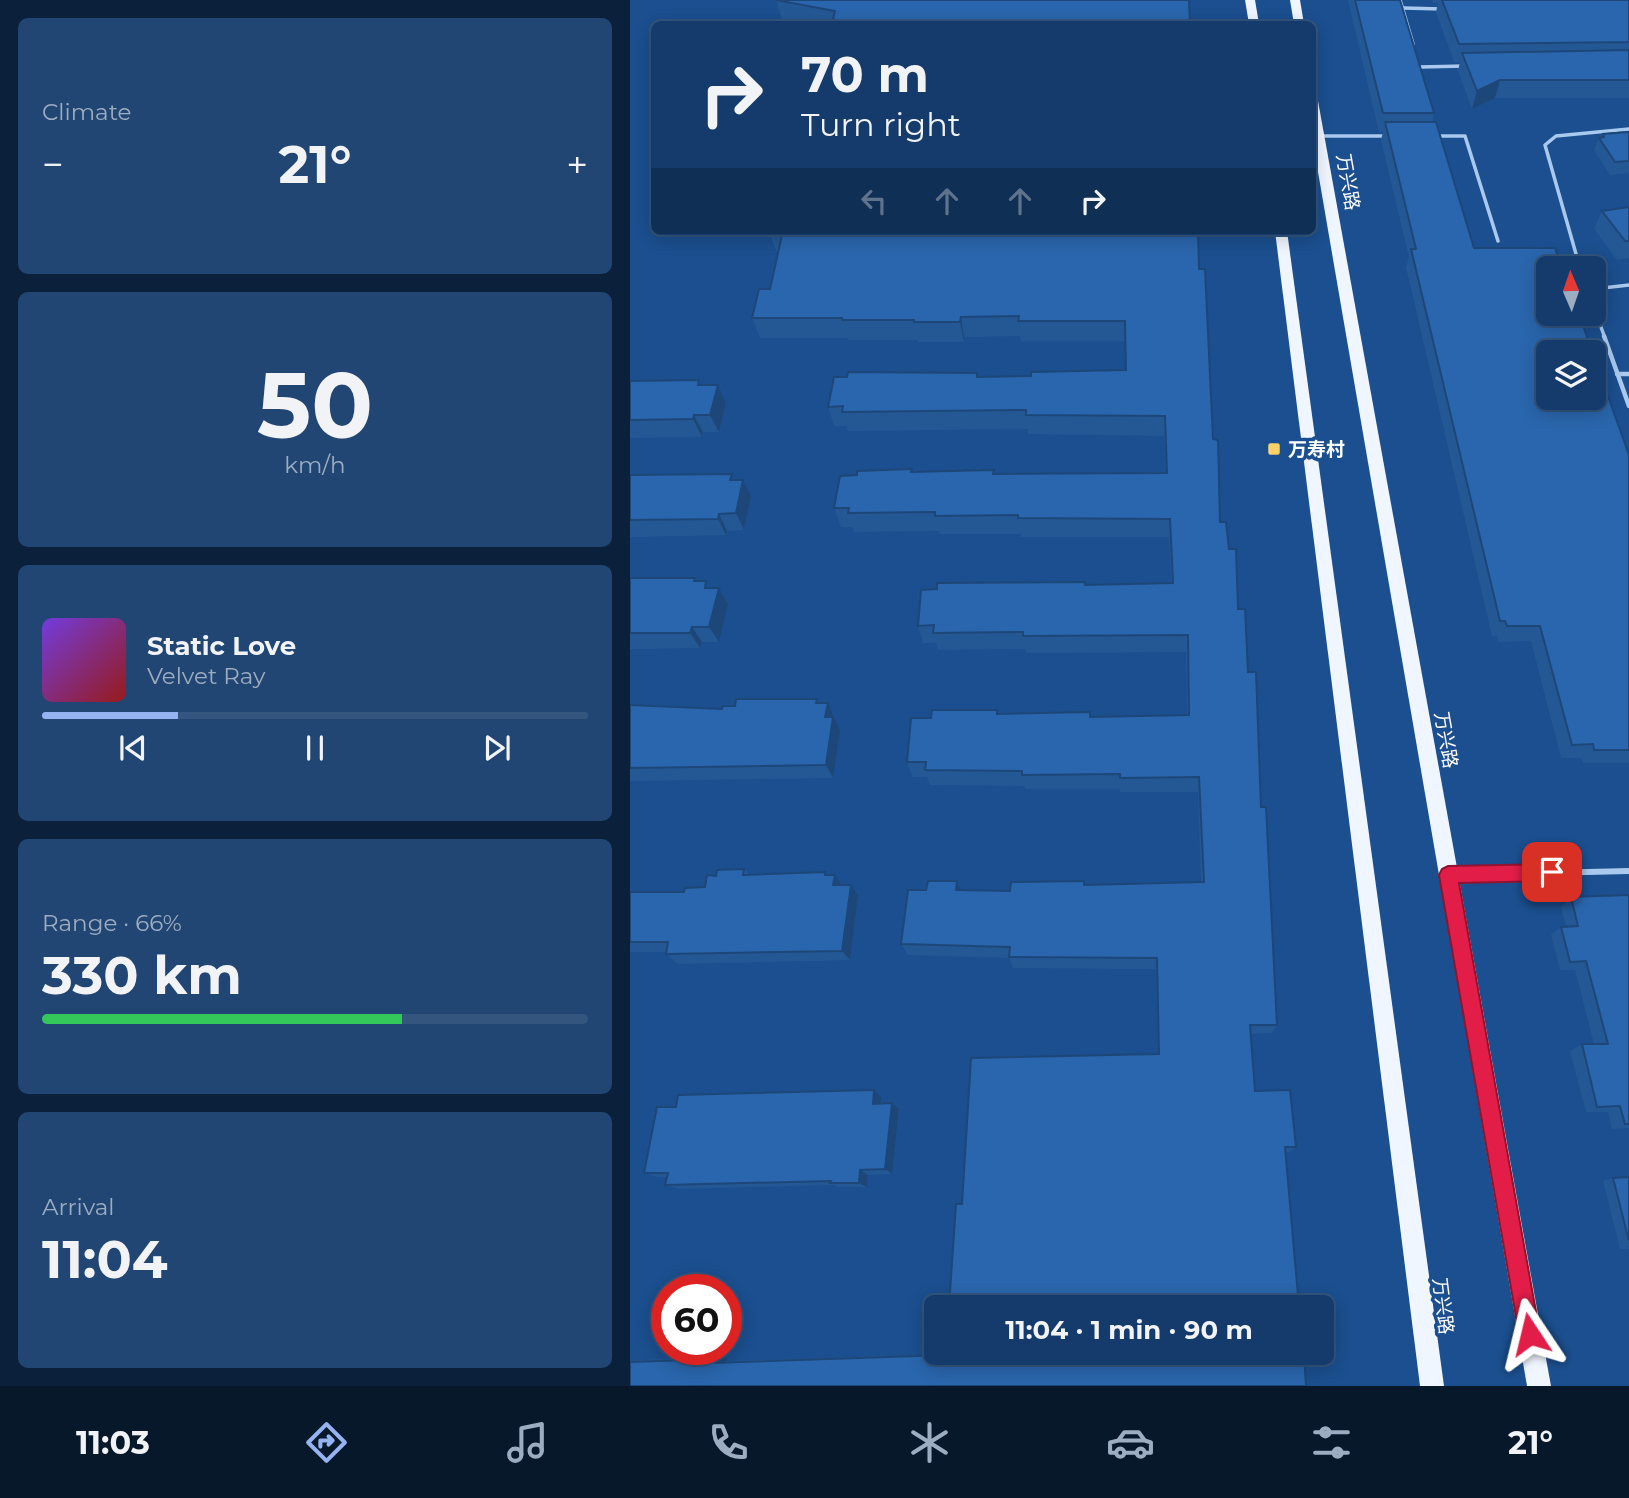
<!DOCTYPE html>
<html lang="en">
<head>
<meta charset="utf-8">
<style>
	:root { --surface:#143b6b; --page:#214673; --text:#f1f3f6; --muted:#9dadc1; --line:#33557e; --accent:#95b2f1 }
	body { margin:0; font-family:Montserrat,"Noto Sans SC",sans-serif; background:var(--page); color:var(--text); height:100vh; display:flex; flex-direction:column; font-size:26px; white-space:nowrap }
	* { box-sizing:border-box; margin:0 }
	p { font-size:23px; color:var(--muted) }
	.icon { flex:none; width:38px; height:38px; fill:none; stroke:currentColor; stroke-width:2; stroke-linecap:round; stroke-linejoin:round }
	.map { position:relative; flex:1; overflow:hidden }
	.details { display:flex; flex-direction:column; gap:18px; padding:18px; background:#0b203b; width:630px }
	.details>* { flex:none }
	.guide { position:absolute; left:21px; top:21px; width:665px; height:214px; border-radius:10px; box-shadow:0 4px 18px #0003,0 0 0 2px var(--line); background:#143b6b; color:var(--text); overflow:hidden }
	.needle { width:46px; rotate:358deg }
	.controls { position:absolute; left:906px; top:256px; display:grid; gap:14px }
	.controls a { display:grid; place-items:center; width:70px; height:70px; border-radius:10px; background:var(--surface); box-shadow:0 4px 18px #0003,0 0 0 2px var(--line); font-size:35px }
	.speed { position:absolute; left:21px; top:1274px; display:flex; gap:14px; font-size:35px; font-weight:700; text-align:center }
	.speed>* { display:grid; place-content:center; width:91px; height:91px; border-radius:50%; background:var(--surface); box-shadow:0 4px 18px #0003,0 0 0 2px var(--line); line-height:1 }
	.speed .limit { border:10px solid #d22; background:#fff; color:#111 }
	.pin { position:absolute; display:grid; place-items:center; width:60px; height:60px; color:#fff; margin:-30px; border-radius:14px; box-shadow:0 4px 10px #0006 }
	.me { position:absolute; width:77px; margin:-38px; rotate:350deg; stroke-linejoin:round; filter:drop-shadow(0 0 5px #0008) }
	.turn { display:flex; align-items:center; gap:24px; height:147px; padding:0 35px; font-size:32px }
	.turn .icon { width:91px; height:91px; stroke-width:2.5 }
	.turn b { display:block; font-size:49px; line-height:60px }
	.lanes { display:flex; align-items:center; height:66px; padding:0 35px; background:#0003; justify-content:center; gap:35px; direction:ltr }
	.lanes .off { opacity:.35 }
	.big { font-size:52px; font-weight:700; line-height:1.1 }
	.details .card { flex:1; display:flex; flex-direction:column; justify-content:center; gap:10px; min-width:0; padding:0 24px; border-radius:10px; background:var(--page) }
	.details .dial { align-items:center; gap:0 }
	.dial b { font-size:91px; line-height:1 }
	.song { display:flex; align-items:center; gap:21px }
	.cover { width:84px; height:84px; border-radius:10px; background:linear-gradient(135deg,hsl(260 70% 55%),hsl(0 70% 35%)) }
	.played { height:7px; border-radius:4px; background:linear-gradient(90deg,var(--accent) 25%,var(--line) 25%) }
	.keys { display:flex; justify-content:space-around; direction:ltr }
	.heat { display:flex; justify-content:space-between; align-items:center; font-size:38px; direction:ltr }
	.charge { height:10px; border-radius:5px; background:linear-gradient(90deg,#34c759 66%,var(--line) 0) }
	.trip { position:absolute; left:294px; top:1295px; width:410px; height:70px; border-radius:10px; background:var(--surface); box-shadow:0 4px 18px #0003,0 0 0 2px var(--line); font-weight:700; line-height:70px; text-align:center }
	.menu { display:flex; height:112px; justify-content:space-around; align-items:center; background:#08182b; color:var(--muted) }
	.menu .icon { width:49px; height:49px }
	.menu .current { color:var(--accent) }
	.menu b { font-size:32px; color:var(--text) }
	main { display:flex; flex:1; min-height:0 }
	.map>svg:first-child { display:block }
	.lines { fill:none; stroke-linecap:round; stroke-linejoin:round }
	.lane-far2 { stroke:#a9c9ee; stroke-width:3.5 }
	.lane-far1 { stroke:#a9c9ee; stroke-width:4.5 }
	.lane { stroke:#a9c9ee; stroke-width:6 }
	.primary { fill:#f0f6ff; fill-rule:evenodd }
	.wall { fill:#245895 }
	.shaded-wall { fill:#1d4779 }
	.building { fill:#2a66ad; stroke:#1d4779; stroke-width:2 }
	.route { fill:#e11d48; stroke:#92132f; stroke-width:2 }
	.poi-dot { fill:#ffd166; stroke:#1b4f8f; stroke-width:2.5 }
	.labels { text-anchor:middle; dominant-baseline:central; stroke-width:7; stroke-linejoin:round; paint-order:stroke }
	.street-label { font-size:19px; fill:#fff; stroke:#1b4f8f }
	.poi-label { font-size:19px; font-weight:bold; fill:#fff; stroke:#1b4f8f; text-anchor:start }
</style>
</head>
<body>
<main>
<section class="details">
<div class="card"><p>Climate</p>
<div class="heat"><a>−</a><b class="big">21°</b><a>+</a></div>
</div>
<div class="card dial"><b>50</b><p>km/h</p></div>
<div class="card">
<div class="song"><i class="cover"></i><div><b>Static Love</b><p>Velvet Ray</p></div></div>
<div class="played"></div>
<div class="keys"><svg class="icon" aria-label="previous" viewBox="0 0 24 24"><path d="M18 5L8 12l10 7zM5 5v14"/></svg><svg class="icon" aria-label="pause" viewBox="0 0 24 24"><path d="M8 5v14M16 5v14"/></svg><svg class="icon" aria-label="next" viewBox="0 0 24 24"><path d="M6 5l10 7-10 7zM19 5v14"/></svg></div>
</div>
<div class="card"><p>Range · 66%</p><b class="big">330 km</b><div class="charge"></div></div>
<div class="card"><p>Arrival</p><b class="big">11:04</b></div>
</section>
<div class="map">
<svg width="999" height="1386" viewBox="0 0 999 1386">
	<rect width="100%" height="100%" fill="#1b4f8f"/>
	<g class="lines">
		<!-- lane-far2 -->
		<g class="lane-far2">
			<path d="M 770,0 L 783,44"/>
			<path d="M 773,8 L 812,9"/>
			<path d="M 790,67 L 835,66"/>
			<path d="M 689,136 L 759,136"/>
			<path d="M 804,136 L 835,136 L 868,241"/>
			<path d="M 950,268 L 915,145 L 926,136 L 999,129"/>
			<path d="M 964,289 L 999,285"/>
			<path d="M 964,308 L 975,338"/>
		</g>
		<!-- lane-far1 -->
		<g class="lane-far1">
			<path d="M 974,336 L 999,406"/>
			<path d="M 987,374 L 999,374"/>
		</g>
		<!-- lane -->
		<path class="lane" d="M 824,875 L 999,871"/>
		<!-- primary -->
		<g class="primary">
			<path d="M 615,0 L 625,0 L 629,24 L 619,24 Z"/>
			<path d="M 660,0 L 670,0 L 674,24 L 664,24 Z"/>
			<path d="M 682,98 L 688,101 L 921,1386 L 897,1386 L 682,137 Z"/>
			<path d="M 645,231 L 657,231 L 814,1386 L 790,1386 Z"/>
		</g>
	</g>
	<!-- wall -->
	<g class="wall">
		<path d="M 146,0 L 560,24 L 173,24 L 152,21 Z"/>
		<path d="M 718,0 L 770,0 L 804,113 L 802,122 L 844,248 L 999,455 L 999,763 L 953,763 L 952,758 L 931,758 L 901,641 L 868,642 L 867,636 L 862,636 L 776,267 L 779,257 L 751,140 L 753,132 L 749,132 Z"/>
		<path d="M 802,0 L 999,0 L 999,98 L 865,98 L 842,109 L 828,71 L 830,62 L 824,62 L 806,12 L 808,3 L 803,3 Z"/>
		<path d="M 999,132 L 999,173 L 980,175 L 964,150 L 969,138 L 971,137 L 973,134 Z"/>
		<path d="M 999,207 L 999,258 L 987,260 L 964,229 L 972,211 Z"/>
		<path d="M 141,231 L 569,269 L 590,522 L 599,549 L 618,672 L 631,807 L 647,1025 L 642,1033 L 621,1034 L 625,1091 L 666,1147 L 660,1152 L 332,1204 L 528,1054 L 526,969 L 383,968 L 379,958 L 278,955 L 271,944 L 331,891 L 380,891 L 455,885 L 571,882 L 568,792 L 490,792 L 490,789 L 395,789 L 395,786 L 300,785 L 297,777 L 283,777 L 277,762 L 368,714 L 460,717 L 557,715 L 556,652 L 396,653 L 395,649 L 308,650 L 306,643 L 293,643 L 288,626 L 455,585 L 541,583 L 539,537 L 391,537 L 391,534 L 309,534 L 309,531 L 224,532 L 222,527 L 211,527 L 204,508 L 227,475 L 282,469 L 282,472 L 364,474 L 536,473 L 534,436 L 398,434 L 398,429 L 218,431 L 217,426 L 204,426 L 198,407 L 348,377 L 401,376 L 496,370 L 495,341 L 391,341 L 390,336 L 334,337 L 334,342 L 288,342 L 288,340 L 218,340 L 217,338 L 130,338 L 122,318 L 140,289 L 148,255 L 140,235 Z"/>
		<path d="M 0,381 L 72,385 L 88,385 L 96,403 L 89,432 L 73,432 L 72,437 L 0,438 Z"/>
		<path d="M 0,475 L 104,480 L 121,497 L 114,530 L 97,531 L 96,535 L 0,537 Z"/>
		<path d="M 0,578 L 65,578 L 68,581 L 80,588 L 89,588 L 98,604 L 89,642 L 72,642 L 70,648 L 0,649 Z"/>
		<path d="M 187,699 L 189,703 L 205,717 L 204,720 L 210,731 L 203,778 L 0,781 L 0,705 L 92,709 L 105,706 Z"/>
		<path d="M 114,869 L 119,874 L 195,872 L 197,875 L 205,875 L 211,885 L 228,896 L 220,960 L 48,964 L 36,954 L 36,952 L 0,952 L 0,892 L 54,892 L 75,887 L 86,876 Z"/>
		<path d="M 999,895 L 999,1128 L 982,1129 L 978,1112 L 956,1112 L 940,1051 L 952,1044 L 964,1044 L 945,970 L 930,970 L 921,935 L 931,927 L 936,926 L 931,907 L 941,897 Z"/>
		<path d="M 244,1090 L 251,1097 L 250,1104 L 269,1109 L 262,1174 L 238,1175 L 237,1187 L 209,1187 L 204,1185 L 49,1189 L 35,1185 L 37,1177 L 28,1177 L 14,1173 L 46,1107 Z"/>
		<path d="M 999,1177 L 999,1249 L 990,1249 L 973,1181 L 983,1178 Z"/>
		<path d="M 674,1353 L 0,1386 L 0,1361 L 11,1360 L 98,1357 L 97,1361 L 316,1354 Z"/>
	</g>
	<!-- shaded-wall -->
	<g class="shaded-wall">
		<path d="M 870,80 L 865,98 L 842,109 L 847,91 Z"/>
		<path d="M 331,317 L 334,337 L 334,342 L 330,322 Z"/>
		<path d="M 88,385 L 96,403 L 89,432 L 80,415 Z"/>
		<path d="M 64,415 L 73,432 L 72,437 L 63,419 Z"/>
		<path d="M 113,480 L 121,497 L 114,530 L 106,513 Z"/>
		<path d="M 89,514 L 97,531 L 96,535 L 88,519 Z"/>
		<path d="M 89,588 L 98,604 L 89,642 L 79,627 Z"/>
		<path d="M 62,627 L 72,642 L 70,648 L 60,633 Z"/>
		<path d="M 198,703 L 210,731 L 203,778 L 196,765 L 195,717 Z"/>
		<path d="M 205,875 L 212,886 L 203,885 Z"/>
		<path d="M 327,881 L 332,893 L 326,890 Z"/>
		<path d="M 221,885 L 228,896 L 220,960 L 212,951 Z"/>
		<path d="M 244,1090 L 251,1097 L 250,1110 L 243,1104 Z"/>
		<path d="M 262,1103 L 269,1109 L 262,1174 L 255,1169 Z"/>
		<path d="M 230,1170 L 238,1175 L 237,1187 L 229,1183 Z"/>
		<path d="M 98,1357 L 97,1361 L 82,1363 L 83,1359 Z"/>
	</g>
	<!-- building -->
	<g class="building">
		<path d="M 146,0 L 559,0 L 560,24 L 202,24 L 205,11 Z"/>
		<path d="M 725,0 L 770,0 L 804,113 L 753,113 Z"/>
		<path d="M 812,0 L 999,0 L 999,42 L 829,44 Z"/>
		<path d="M 999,50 L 999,80 L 870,80 L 847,91 L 832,53 Z"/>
		<path d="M 755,122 L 806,122 L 844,248 L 925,248 L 932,268 L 919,268 L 919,313 L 949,313 L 962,352 L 919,352 L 919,397 L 964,397 L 964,357 L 999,455 L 999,750 L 964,750 L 963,744 L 942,745 L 910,626 L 877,626 L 875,621 L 870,621 L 781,249 L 786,249 Z"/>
		<path d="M 999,132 L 999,161 L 985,162 L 969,138 L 974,137 L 973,134 Z"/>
		<path d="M 999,207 L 999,241 L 995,241 L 972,211 Z"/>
		<path d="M 141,231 L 568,231 L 569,269 L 575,269 L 583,439 L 588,440 L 590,522 L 596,522 L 599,549 L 606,549 L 608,609 L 615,609 L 618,672 L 626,672 L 631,807 L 636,807 L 647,1025 L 620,1025 L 625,1091 L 660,1090 L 666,1147 L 655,1147 L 669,1307 L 319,1307 L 326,1204 L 332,1204 L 341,1058 L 529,1054 L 527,958 L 379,957 L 380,947 L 271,944 L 278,890 L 296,890 L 298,881 L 327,881 L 326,890 L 380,891 L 381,882 L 454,881 L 454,885 L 574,882 L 569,777 L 490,778 L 490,774 L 392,775 L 392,771 L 295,770 L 296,762 L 277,762 L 281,718 L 301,718 L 302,710 L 367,710 L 367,714 L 460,712 L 460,717 L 559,715 L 558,635 L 393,636 L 393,632 L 303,633 L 304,625 L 288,626 L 291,590 L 307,589 L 307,583 L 455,582 L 455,585 L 543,583 L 540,519 L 388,518 L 388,515 L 305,516 L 305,512 L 218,513 L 219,508 L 204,508 L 210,476 L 227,475 L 227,471 L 282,469 L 281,472 L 364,470 L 363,474 L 537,473 L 535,416 L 396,415 L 396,410 L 212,412 L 213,406 L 198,407 L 204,377 L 217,377 L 218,372 L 347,373 L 347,377 L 401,376 L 401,372 L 496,370 L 495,321 L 388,321 L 389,316 L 331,317 L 330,322 L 284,322 L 284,320 L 212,320 L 212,318 L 122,318 L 129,289 L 140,289 L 152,235 L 140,235 Z"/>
		<path d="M 69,380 L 68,385 L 88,385 L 80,415 L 64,415 L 63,419 L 0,420 L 0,381 Z"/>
		<path d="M 102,474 L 100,480 L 113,480 L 106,513 L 89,514 L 88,519 L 0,520 L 0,475 Z"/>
		<path d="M 0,578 L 65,578 L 64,581 L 76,581 L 75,588 L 89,588 L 79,627 L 62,627 L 60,633 L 0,633 Z"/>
		<path d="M 106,699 L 187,699 L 186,703 L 198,703 L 195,717 L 203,717 L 196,765 L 0,768 L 0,705 L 92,709 L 93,706 L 105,706 Z"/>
		<path d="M 114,869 L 113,875 L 195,872 L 195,875 L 205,875 L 203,885 L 221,885 L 212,951 L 36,954 L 38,942 L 0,942 L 0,892 L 54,892 L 55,888 L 75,887 L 77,875 L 86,876 L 87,870 Z"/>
		<path d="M 999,895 L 999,1124 L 995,1124 L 990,1106 L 967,1107 L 952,1044 L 978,1044 L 956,961 L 940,962 L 931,927 L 948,926 L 941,897 Z"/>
		<path d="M 244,1090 L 243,1104 L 262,1103 L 255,1169 L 230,1170 L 229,1183 L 200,1183 L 201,1181 L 35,1185 L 38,1173 L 14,1173 L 27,1107 L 46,1107 L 48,1095 Z"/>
		<path d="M 999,1177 L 999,1241 L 983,1178 Z"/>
		<path d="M 316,1353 L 674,1353 L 676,1386 L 0,1386 L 0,1362 L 83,1359 L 82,1363 L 316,1355 Z"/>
	</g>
	<!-- route -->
	<path class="route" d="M 922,864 L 928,866 L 930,872 L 928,878 L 922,881 L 829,883 L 910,1334 L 907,1342 L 900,1345 L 892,1342 L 889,1334 L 809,875 L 812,869 L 818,866 Z"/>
	<!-- markers -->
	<rect class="poi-dot" x="637" y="442" width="14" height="14" rx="3.5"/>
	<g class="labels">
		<!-- street labels -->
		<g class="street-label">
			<text transform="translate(718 182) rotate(80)">万兴路</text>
			<text transform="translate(816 740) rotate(80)">万兴路</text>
			<text transform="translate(813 1306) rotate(83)">万兴路</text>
		</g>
		<!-- poi labels -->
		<g class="poi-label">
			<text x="658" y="449">万寿村</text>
		</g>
	</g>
</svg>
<div class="controls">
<a><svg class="needle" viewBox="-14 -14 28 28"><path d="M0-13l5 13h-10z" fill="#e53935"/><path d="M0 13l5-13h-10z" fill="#9dadc1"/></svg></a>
<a><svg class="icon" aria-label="layers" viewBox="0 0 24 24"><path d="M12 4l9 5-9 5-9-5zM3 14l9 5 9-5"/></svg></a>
</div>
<div class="speed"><div class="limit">60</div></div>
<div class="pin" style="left:922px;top:872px;background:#d93025"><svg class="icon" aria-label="arrive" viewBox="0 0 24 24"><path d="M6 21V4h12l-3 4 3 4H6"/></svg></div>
<svg class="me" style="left:900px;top:1334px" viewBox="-20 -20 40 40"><path d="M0-17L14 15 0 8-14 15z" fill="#e11d48" stroke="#fff" stroke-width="4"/></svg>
<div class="trip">11:04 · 1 min · 90 m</div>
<div class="guide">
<div class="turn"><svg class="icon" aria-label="right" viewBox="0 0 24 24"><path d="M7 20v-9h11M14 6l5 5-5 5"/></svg><div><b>70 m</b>Turn right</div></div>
<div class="lanes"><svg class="icon off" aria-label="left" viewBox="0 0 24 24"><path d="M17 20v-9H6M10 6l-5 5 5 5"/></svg><svg class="icon off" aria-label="ahead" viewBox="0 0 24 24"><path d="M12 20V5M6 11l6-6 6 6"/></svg><svg class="icon off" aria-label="ahead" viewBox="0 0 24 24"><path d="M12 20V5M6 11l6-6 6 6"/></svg><svg class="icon" aria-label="right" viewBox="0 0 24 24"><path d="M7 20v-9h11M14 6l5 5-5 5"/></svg></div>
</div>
</div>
</main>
<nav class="menu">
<b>11:03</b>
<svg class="icon current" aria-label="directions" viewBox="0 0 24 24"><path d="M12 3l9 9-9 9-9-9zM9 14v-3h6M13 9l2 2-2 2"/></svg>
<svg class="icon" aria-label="music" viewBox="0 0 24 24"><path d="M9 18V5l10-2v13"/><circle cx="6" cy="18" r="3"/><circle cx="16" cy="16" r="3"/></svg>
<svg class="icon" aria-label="phone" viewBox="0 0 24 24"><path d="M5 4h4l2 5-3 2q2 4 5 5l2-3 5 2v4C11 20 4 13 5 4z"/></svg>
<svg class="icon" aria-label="climate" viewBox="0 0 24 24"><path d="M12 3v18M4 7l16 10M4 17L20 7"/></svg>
<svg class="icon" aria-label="car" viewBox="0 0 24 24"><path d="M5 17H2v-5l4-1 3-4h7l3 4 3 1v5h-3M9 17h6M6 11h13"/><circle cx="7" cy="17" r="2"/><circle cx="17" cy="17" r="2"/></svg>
<svg class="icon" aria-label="filters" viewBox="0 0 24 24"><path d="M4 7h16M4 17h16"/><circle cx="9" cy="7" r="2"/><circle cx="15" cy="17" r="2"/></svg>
<b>21°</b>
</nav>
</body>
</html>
